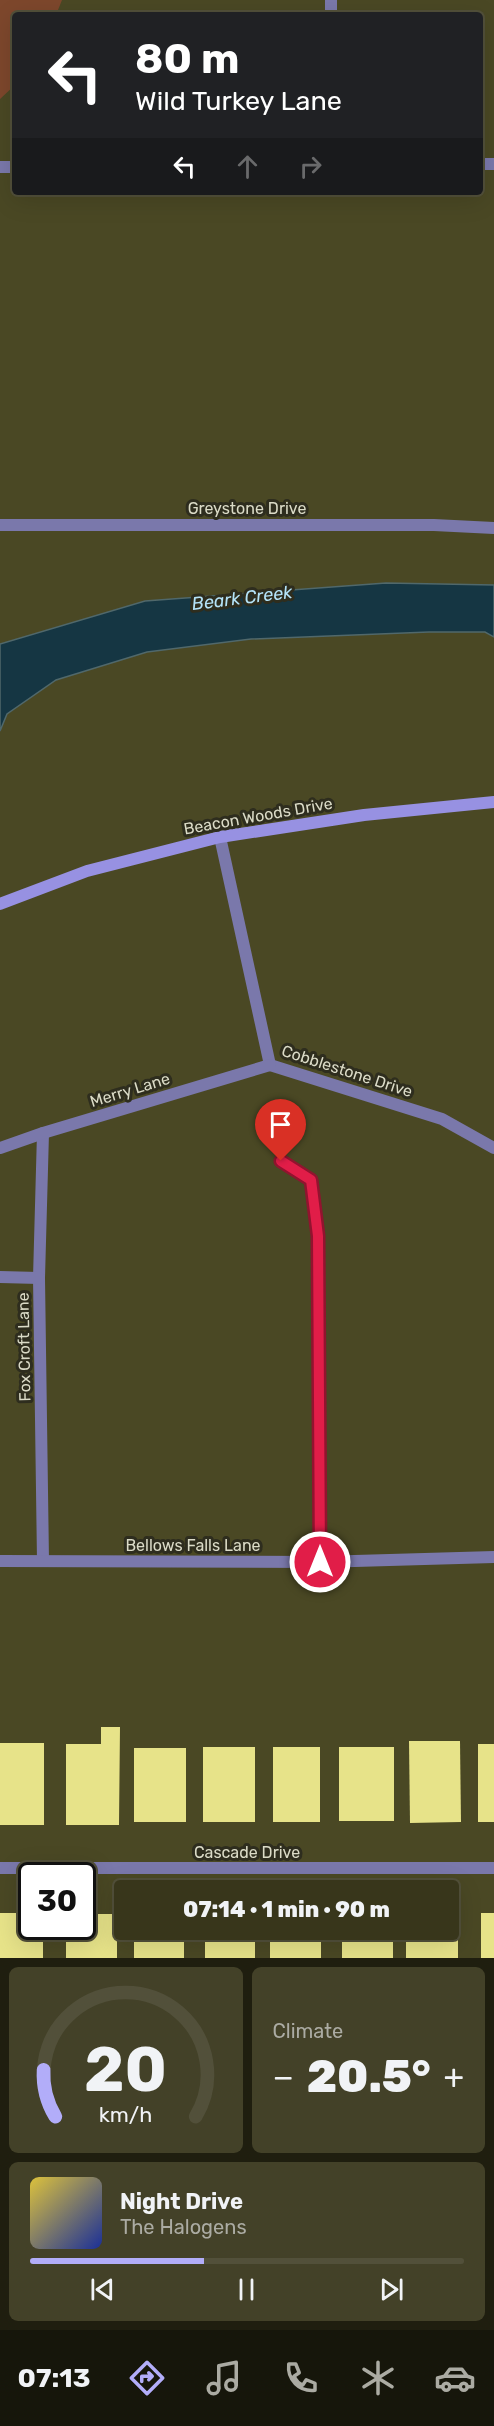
<!DOCTYPE html>
<html lang="en">
<head>
<meta charset="utf-8">
<style>
	:root { --surface:#38361b; --page:#434128; --text:#f1f3f6; --muted:#ababa3; --line:#52503a; --accent:#b2adf9 }
	body { margin:0; font-family:Rubik,sans-serif; background:var(--page); color:var(--text); height:100vh; display:flex; flex-direction:column; font-size:22px; white-space:nowrap }
	* { box-sizing:border-box; margin:0 }
	p { font-size:20px; color:var(--muted) }
	.icon { flex:none; width:33px; height:33px; fill:none; stroke:currentColor; stroke-width:2; stroke-linecap:round; stroke-linejoin:round }
	.map { position:relative; height:1958px; overflow:hidden }
	.details { display:flex; flex-direction:column; gap:9px; padding:9px; background:#1f1e0f; flex:1 }
	.details>* { flex:none }
	.banner { position:absolute; left:12px; top:12px; width:471px; height:183px; border-radius:6px; box-shadow:0 6px 24px #0002,0 0 0 2px var(--line); background:#202124; color:#fff; overflow:hidden }
	.speed { position:absolute; left:18px; top:1862px; display:flex; gap:12px; font-size:30px; font-weight:700; text-align:center }
	.speed>* { display:grid; place-content:center; width:78px; height:78px; border-radius:50%; background:var(--surface); box-shadow:0 6px 24px #0002,0 0 0 2px var(--line); line-height:1 }
	.speed .limit { border:3px solid #111; border-radius:9px; background:#fff; color:#111 }
	.pin { position:absolute; display:grid; place-items:center; width:51px; height:51px; color:#fff; margin:-62px -26px; border-radius:50% 50% 50% 0; rotate:-45deg; box-shadow:0 0 6px #0007 }
	.pin .icon { rotate:45deg }
	.me { position:absolute; width:66px; margin:-33px; rotate:0deg; stroke-linejoin:round; filter:drop-shadow(0 0 4px #0008) }
	.turn { display:flex; align-items:center; gap:21px; height:126px; padding:0 24px; font-size:27px }
	.turn .icon { width:78px; height:78px; stroke-width:2.5 }
	.turn b { display:block; font-size:42px; line-height:51px }
	.lanes { display:flex; align-items:center; height:57px; padding:0 24px; background:#0003; justify-content:center; gap:30px; direction:ltr }
	.lanes .off { opacity:.35 }
	.big { font-size:45px; font-weight:800; line-height:1.1 }
	.details .tile { flex:1; display:flex; flex-direction:column; justify-content:center; gap:9px; min-width:0; padding:0 21px; border-radius:9px; background:var(--page) }
	.details .dial { align-items:center; gap:0 }
	.dial svg { height:156px; overflow:visible; fill:none; stroke:var(--line); stroke-width:7; stroke-linecap:round; text-anchor:middle }
	.dial text { fill:var(--text); stroke:none }
	.song { display:flex; align-items:center; gap:18px }
	.cover { width:72px; height:72px; border-radius:9px; background:linear-gradient(135deg,hsl(50 70% 55%),hsl(230 70% 35%)) }
	.played { height:6px; border-radius:3px; background:linear-gradient(90deg,var(--accent) 40%,var(--line) 40%) }
	.keys { display:flex; justify-content:space-around; direction:ltr }
	.heat { display:flex; justify-content:space-between; align-items:center; font-size:33px; direction:ltr }
	.details .tiles { flex:1; display:grid; gap:9px; grid-template-columns:1fr 1fr }
	.tile:last-child { grid-column:span 2 }
	.trip { position:absolute; left:114px; top:1880px; width:345px; height:60px; border-radius:6px; background:var(--surface); box-shadow:0 6px 24px #0002,0 0 0 2px var(--line); font-weight:800; line-height:60px; text-align:center }
	.tab-bar { display:flex; height:96px; justify-content:space-around; align-items:center; background:#16160b; color:var(--muted) }
	.tab-bar .icon { width:42px; height:42px }
	.tab-bar .active { color:var(--accent) }
	.tab-bar b { font-size:27px; color:var(--text) }
	.map>svg:first-child { display:block }
	.green { fill:#7d472c }
	.water { fill:#153643; stroke:#50686b; stroke-width:1.5 }
	.building { fill:#e7e389 }
	.lines { fill:none; stroke-linecap:round; stroke-linejoin:round }
	.street { stroke:#7a78ab; stroke-width:12 }
	.secondary { stroke:#9791e2; stroke-width:12 }
	.route-casing { stroke:#92132f; stroke-width:15 }
	.route { stroke:#e11d48; stroke-width:10 }
	.labels { text-anchor:middle; dominant-baseline:central; stroke-width:6; stroke-linejoin:round; paint-order:stroke }
	.street-label { font-size:16px; fill:#dbdbc7; stroke:#2e2d1e }
	.water-label { font-size:18px; font-style:italic; fill:#b4e3f8; stroke:#2e2d1e }
</style>
</head>
<body>
<div class="map">
<svg width="494" height="1958" viewBox="0 0 494 1958">
	<rect width="100%" height="100%" fill="#4a4824"/>
	<!-- green -->
	<path class="green" d="M 0,0 L 62,0 L 56,15 L 15,15 L 15,85 L 0,99 Z"/>
	<!-- water -->
	<path class="water" d="M 386,583 L 494,585 L 494,637 L 485,632 L 429,632 L 251,639 L 147,652 L 56,680 L 7,714 L 0,731 L 0,644 L 145,601 Z"/>
	<!-- building -->
	<g class="building">
		<path d="M 101,1727 L 120,1727 L 119,1825 L 66,1825 L 66,1744 L 101,1744 Z"/>
		<path d="M 409,1741 L 460,1741 L 461,1822 L 410,1823 Z"/>
		<rect x="0" y="1743" width="44" height="82"/>
		<rect x="478" y="1744" width="16" height="78"/>
		<rect x="203" y="1747" width="52" height="75"/>
		<rect x="273" y="1747" width="47" height="75"/>
		<rect x="339" y="1747" width="55" height="74"/>
		<rect x="134" y="1748" width="52" height="74"/>
		<path d="M 0,1913 L 32,1913 L 32,1926 L 43,1926 L 43,1958 L 0,1958 Z"/>
		<rect x="481" y="1913" width="13" height="45"/>
		<path d="M 82,1914 L 117,1914 L 117,1958 L 66,1958 L 66,1926 L 82,1926 Z"/>
		<path d="M 448,1915 L 458,1915 L 458,1958 L 406,1958 L 406,1929 L 448,1929 Z"/>
		<rect x="134" y="1929" width="50" height="29"/>
		<rect x="205" y="1929" width="50" height="29"/>
		<rect x="270" y="1929" width="51" height="29"/>
		<rect x="342" y="1929" width="51" height="29"/>
	</g>
	<g class="lines">
		<!-- street -->
		<g class="street">
			<path d="M 331,15 L 331,0"/>
			<path d="M 480,164 L 494,164"/>
			<path d="M 0,167 L 15,167"/>
			<path d="M 0,525 L 434,525 L 494,528"/>
			<path d="M 220,837 L 270,1065"/>
			<path d="M 270,1065 L 442,1119 L 494,1148"/>
			<path d="M 43,1133 L 39,1278 L 43,1561"/>
			<path d="M 0,1148 L 43,1133 L 270,1065"/>
			<path d="M 281,1161 L 311,1180 L 318,1236 L 320,1562"/>
			<path d="M 0,1277 L 39,1278"/>
			<path d="M 0,1561 L 320,1562 L 494,1557"/>
			<path d="M 0,1868 L 494,1868"/>
		</g>
		<!-- secondary -->
		<path class="secondary" d="M 0,904 L 87,871 L 220,837 L 364,815 L 494,802"/>
	</g>
	<g class="lines">
		<defs>
			<path id="route" d="M 281,1161 L 311,1180 L 318,1236 L 320,1562"/>
		</defs>
		<!-- route casing -->
		<use href="#route" class="route-casing"/>
		<!-- route -->
		<use href="#route" class="route"/>
	</g>
	<g class="labels">
		<!-- street labels -->
		<g class="street-label">
			<text x="247" y="508">Greystone Drive</text>
			<text transform="translate(258 816) rotate(-10)">Beacon Woods Drive</text>
			<text transform="translate(347 1071) rotate(18)">Cobblestone Drive</text>
			<text transform="translate(130 1090) rotate(-17)">Merry Lane</text>
			<text transform="translate(24 1347) rotate(-91)">Fox Croft Lane</text>
			<text x="193" y="1545">Bellows Falls Lane</text>
			<text x="247" y="1852">Cascade Drive</text>
		</g>
		<!-- water labels -->
		<g class="water-label">
			<text transform="translate(242 598) rotate(-7)">Beark Creek</text>
		</g>
	</g>
</svg>
<div class="speed"><div class="limit">30</div></div>
<div class="pin" style="left:281px;top:1161px;background:#d93025"><svg class="icon" aria-label="arrive" viewBox="0 0 24 24"><path d="M6 21V4h12l-3 4 3 4H6"/></svg></div>
<svg class="me" style="left:320px;top:1562px" viewBox="-20 -20 40 40"><circle r="17" fill="#e11d48" stroke="#fff" stroke-width="3"/><path d="M0-11L8 9 0 5-8 9z" fill="#fff"/></svg>
<div class="trip">07:14 · 1 min · 90 m</div>
<div class="banner">
<div class="turn"><svg class="icon" aria-label="left" viewBox="0 0 24 24"><path d="M17 20v-9H6M10 6l-5 5 5 5"/></svg><div><b>80 m</b>Wild Turkey Lane</div></div>
<div class="lanes"><svg class="icon" aria-label="left" viewBox="0 0 24 24"><path d="M17 20v-9H6M10 6l-5 5 5 5"/></svg><svg class="icon off" aria-label="ahead" viewBox="0 0 24 24"><path d="M12 20V5M6 11l6-6 6 6"/></svg><svg class="icon off" aria-label="right" viewBox="0 0 24 24"><path d="M7 20v-9h11M14 6l5 5-5 5"/></svg></div>
</div>
</div>
<section class="details">
<div class="tiles">
<div class="tile dial"><svg viewBox="0 0 100 80">
<path d="M14 69A42 42 0 1 1 86 69"/>
<path d="M14 69A42 42 0 0 1 8 45" stroke="#b2adf9"/>
<text x="50" y="56" font-size="32" font-weight="700">20</text>
<text x="50" y="72" font-size="11">km/h</text>
</svg></div>
<div class="tile"><p>Climate</p>
<div class="heat"><a>−</a><b class="big">20.5°</b><a>+</a></div>
</div>
<div class="tile">
<div class="song"><i class="cover"></i><div><b>Night Drive</b><p>The Halogens</p></div></div>
<div class="played"></div>
<div class="keys"><svg class="icon" aria-label="previous" viewBox="0 0 24 24"><path d="M18 5L8 12l10 7zM5 5v14"/></svg><svg class="icon" aria-label="pause" viewBox="0 0 24 24"><path d="M8 5v14M16 5v14"/></svg><svg class="icon" aria-label="next" viewBox="0 0 24 24"><path d="M6 5l10 7-10 7zM19 5v14"/></svg></div>
</div>
</div>
</section>
<nav class="tab-bar">
<b>07:13</b>
<svg class="icon active" aria-label="directions" viewBox="0 0 24 24"><path d="M12 3l9 9-9 9-9-9zM9 14v-3h6M13 9l2 2-2 2"/></svg>
<svg class="icon" aria-label="music" viewBox="0 0 24 24"><path d="M9 18V5l10-2v13"/><circle cx="6" cy="18" r="3"/><circle cx="16" cy="16" r="3"/></svg>
<svg class="icon" aria-label="phone" viewBox="0 0 24 24"><path d="M5 4h4l2 5-3 2q2 4 5 5l2-3 5 2v4C11 20 4 13 5 4z"/></svg>
<svg class="icon" aria-label="climate" viewBox="0 0 24 24"><path d="M12 3v18M4 7l16 10M4 17L20 7"/></svg>
<svg class="icon" aria-label="car" viewBox="0 0 24 24"><path d="M5 17H2v-5l4-1 3-4h7l3 4 3 1v5h-3M9 17h6M6 11h13"/><circle cx="7" cy="17" r="2"/><circle cx="17" cy="17" r="2"/></svg>
</nav>
</body>
</html>
